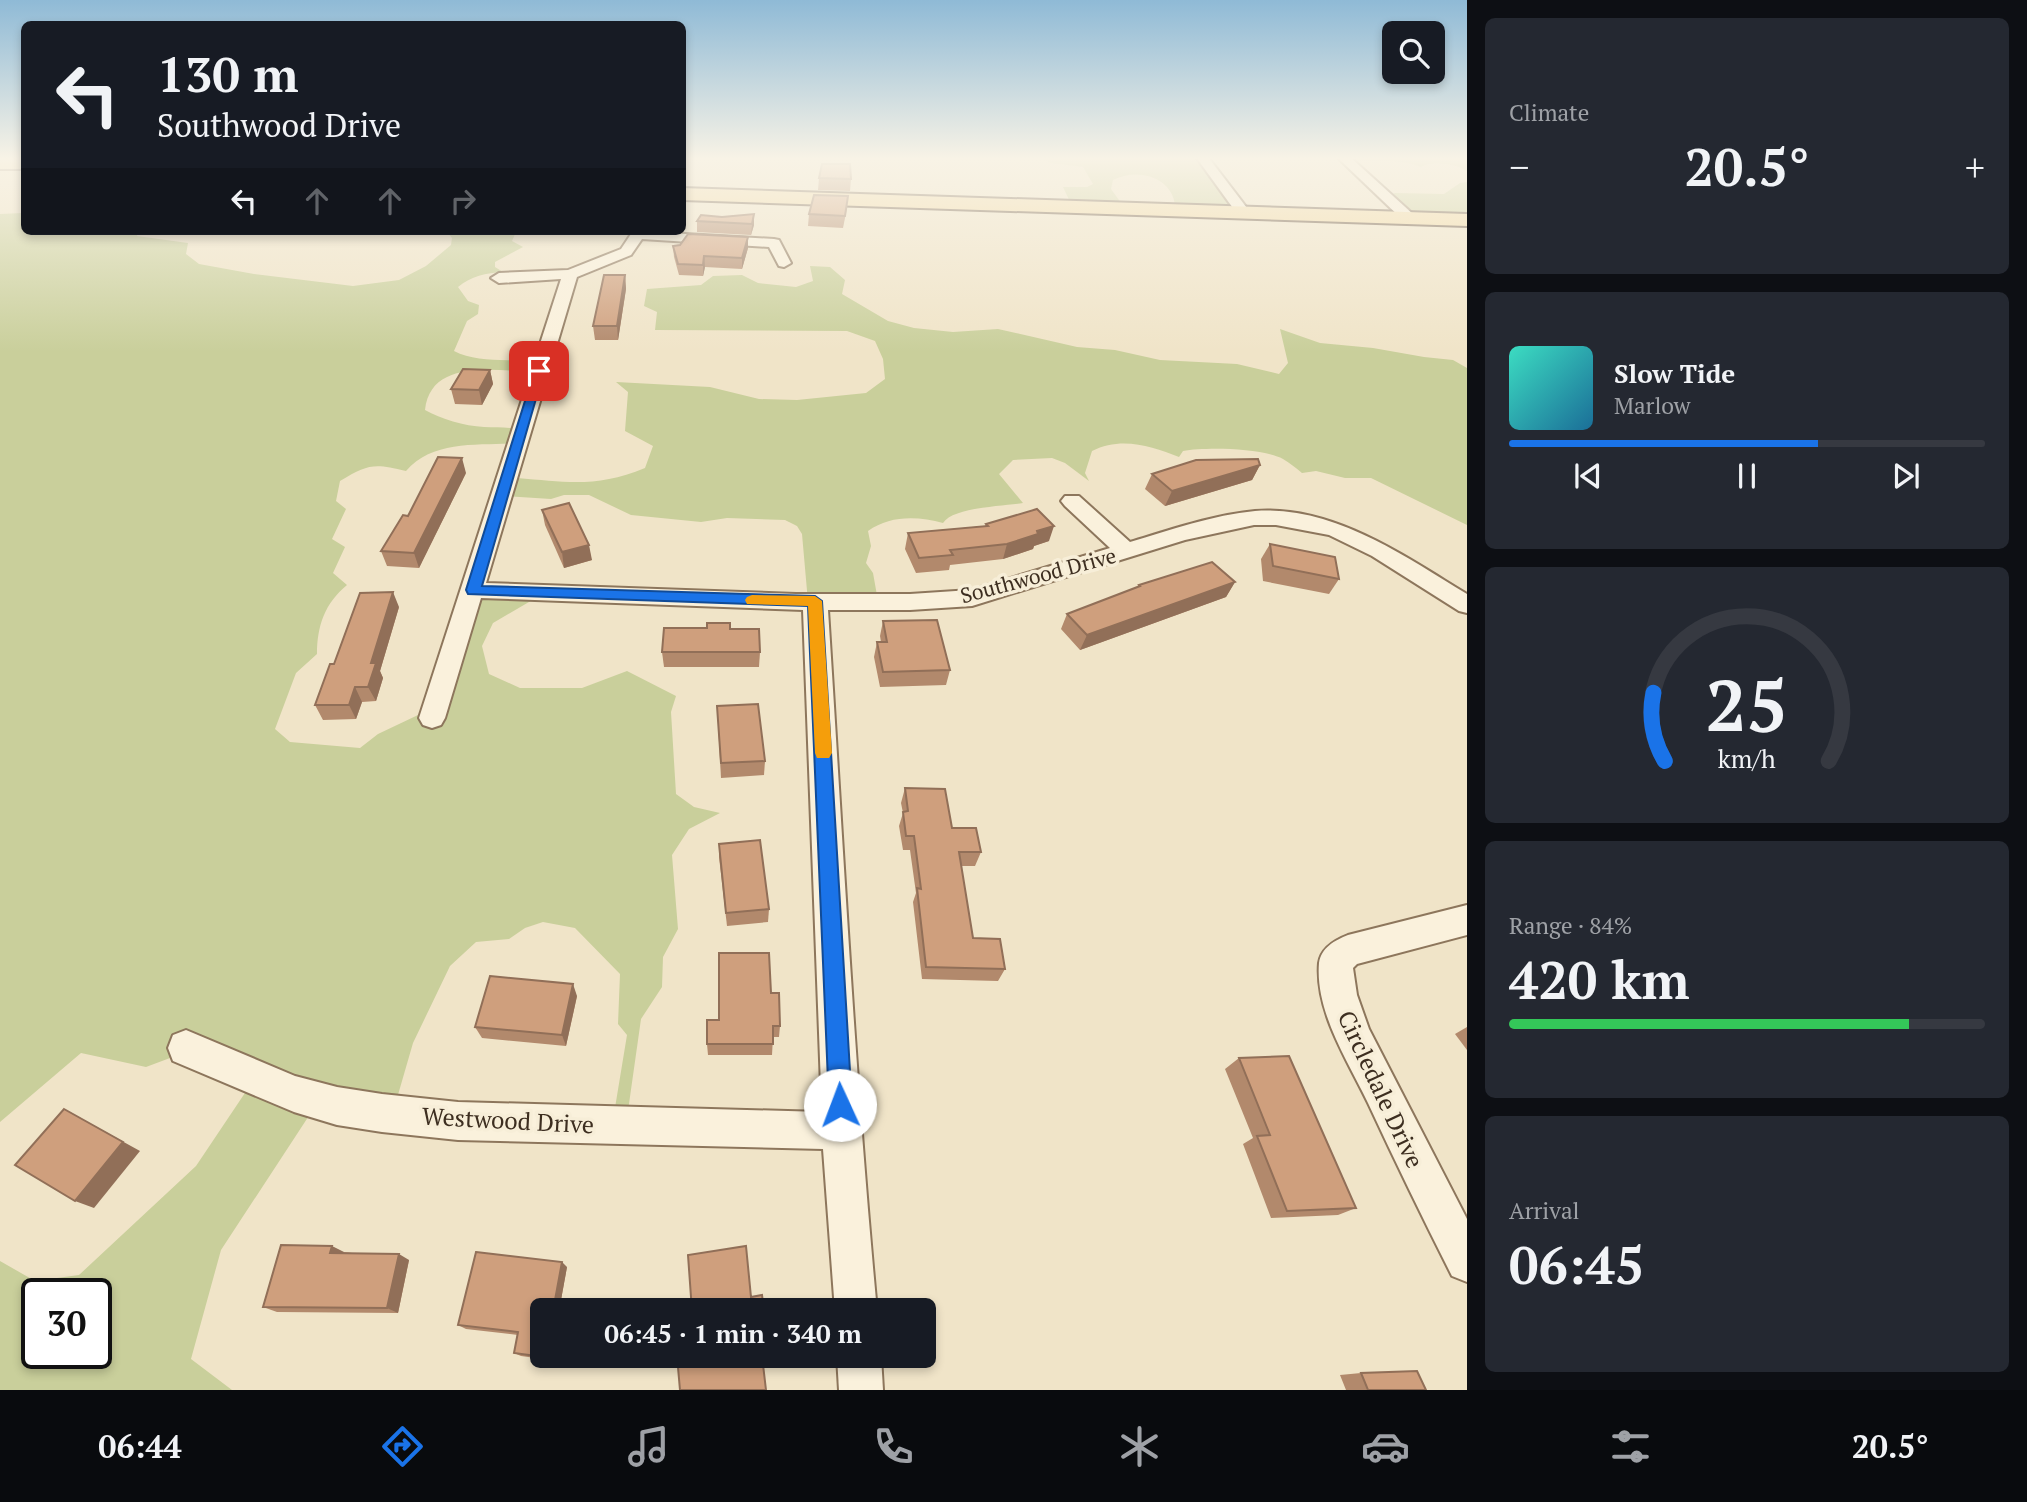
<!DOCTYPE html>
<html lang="en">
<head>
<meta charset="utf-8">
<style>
	:root { --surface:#171b24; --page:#242831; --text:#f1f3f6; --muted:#9ea1a6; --line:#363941; --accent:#1a73e8 }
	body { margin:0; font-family:"PT Serif",serif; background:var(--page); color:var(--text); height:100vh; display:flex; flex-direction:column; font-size:26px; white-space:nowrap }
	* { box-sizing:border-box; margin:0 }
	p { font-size:23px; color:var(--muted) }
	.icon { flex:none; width:38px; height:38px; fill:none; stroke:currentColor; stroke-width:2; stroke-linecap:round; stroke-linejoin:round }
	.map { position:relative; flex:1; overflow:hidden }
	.sheet { display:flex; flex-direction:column; gap:18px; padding:18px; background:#0d0f14; width:560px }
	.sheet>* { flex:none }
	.guide { position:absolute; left:21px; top:21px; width:665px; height:214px; border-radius:10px; box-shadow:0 4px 10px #0003; background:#171b24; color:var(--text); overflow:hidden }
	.controls { position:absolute; left:1382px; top:21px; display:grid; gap:14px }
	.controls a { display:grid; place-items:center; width:63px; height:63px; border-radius:10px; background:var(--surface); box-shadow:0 4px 10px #0003; font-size:35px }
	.speed { position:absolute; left:21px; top:1278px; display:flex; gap:14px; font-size:35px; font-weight:700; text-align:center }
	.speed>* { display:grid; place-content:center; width:91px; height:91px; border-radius:50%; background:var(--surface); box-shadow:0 4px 10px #0003; line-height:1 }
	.speed .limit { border:4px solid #111; border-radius:10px; background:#fff; color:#111 }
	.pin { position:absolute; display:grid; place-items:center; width:60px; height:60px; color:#fff; margin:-30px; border-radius:14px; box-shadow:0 4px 10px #0006 }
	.me { position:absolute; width:77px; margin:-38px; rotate:358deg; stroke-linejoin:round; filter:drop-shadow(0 0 5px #0008) }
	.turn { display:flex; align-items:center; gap:24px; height:147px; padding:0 21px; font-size:32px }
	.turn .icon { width:91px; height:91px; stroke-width:2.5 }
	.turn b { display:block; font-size:49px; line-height:60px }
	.lanes { display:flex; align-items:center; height:66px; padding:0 21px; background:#0003; justify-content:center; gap:35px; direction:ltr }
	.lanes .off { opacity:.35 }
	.big { font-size:52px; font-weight:700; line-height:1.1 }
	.sheet .widget { flex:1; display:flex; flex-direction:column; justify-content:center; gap:10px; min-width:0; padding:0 24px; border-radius:10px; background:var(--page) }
	.sheet .dial { align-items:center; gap:0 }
	.dial svg { height:182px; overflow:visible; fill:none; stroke:var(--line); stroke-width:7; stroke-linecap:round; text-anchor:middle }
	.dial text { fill:var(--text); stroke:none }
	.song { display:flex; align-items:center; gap:21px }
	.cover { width:84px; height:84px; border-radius:10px; background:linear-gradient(135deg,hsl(170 70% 55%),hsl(200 70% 35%)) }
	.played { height:7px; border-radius:4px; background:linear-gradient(90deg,var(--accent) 65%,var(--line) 65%) }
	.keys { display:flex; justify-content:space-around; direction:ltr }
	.heat { display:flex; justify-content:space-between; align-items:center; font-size:38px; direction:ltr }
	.charge { height:10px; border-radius:5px; background:linear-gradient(90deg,#34c759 84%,var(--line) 0) }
	.trip { position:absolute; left:530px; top:1298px; width:406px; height:70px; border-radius:10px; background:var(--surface); box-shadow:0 4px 10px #0003; font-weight:700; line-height:70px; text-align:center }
	.menu { display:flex; height:112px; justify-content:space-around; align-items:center; background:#090b0e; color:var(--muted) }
	.menu .icon { width:49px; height:49px }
	.menu .active { color:var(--accent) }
	.menu b { font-size:32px; color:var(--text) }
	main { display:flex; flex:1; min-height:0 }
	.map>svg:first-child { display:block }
	.green { fill:#c9cf9b; fill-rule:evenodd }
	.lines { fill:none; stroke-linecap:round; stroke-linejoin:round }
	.minor-casing { stroke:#8d765c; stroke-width:4 }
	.primary-casing { stroke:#5b4430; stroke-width:4 }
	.minor { fill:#faf1dc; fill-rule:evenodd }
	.primary { fill:#f3d9a0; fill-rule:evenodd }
	.wall { fill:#b2896c }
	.shaded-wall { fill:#916f58 }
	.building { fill:#cf9f7d; stroke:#916f58; stroke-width:2 }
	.route { fill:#1a73e8; stroke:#114b97; stroke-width:2 }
	.slow { fill:#f59e0b }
	.labels { text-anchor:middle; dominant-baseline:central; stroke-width:7; stroke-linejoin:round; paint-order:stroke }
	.street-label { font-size:21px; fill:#3d2e20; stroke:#f7eed8 }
	.near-street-label { font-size:24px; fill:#3d2e20; stroke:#f7eed8 }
</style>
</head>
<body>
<main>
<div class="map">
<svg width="1467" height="1390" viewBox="0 0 1467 1390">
	<rect width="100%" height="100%" fill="#f0e4c8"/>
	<!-- green -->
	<g class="green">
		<path d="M 914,157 L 1205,157 L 1247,209 L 1175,206 C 1173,177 1137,167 1113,180 L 1111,189 L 1124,207 L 1073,208 L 1063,187 L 1087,187 L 1093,184 L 1083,167 L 1051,163 L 1040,158 L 966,160 Z"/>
		<path d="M 1344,157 L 1467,157 L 1467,171 C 1455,164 1433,160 1421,167 C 1396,156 1359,165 1344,157 Z"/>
		<path d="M 1467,182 L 1467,220 L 1413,218 L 1387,196 L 1395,193 L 1444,194 L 1460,183 Z"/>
		<path d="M 22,213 L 24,215 L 24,231 L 138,233 L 137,236 L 188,243 L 186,254 L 199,264 L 254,274 L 353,286 L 399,280 L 426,266 L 451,245 L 452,238 L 446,231 L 516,232 L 512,241 L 523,247 L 495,262 L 495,267 L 503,272 C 486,273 471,276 458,287 L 468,301 L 479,305 L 478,314 L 467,321 L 454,351 C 479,364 515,359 543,360 L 539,372 C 501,372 431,356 425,410 C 441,419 464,426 484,427 C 497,428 509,426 523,431 L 518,443 C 479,446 434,439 406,471 C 374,463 368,464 340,481 L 336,501 L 346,509 L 332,539 L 345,547 L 333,573 L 347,585 C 325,603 317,626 317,654 L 296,673 L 275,729 L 290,742 L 360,748 L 378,734 L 437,706 L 474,595 L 541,595 L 493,623 L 482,646 L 489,674 L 520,688 L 582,688 L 627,671 L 676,696 L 671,712 L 676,794 L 694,807 L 720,813 L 689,829 L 672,855 L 678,929 L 663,957 L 662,987 L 641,1019 L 625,1132 L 612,1126 L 627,1035 L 618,1024 L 620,974 L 575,928 L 543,922 L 525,928 L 509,939 L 476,942 L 450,966 L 413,1043 L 391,1119 L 316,1105 L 221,1250 L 191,1359 L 232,1390 L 0,1390 L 0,1261 L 35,1281 L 79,1275 L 196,1166 L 253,1081 L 186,1052 L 146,1067 L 81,1053 L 0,1122 L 0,214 ZM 37,1293 L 96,1293 L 96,1353 L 37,1353 Z"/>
		<path d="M 810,266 L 830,267 L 845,280 L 842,294 L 888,321 L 914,328 L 953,332 L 998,329 L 1077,347 L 1115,350 L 1160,360 L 1237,364 L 1279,374 L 1288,363 L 1280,329 L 1320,343 L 1373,348 L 1424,357 L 1453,360 L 1467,368 L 1467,525 L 1371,478 L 1345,478 L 1316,471 L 1302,473 C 1296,468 1290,463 1283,459 C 1262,448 1207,447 1183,451 L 1179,457 C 1152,446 1121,436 1092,451 L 1085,473 L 1089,481 L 1065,463 L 1052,458 L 1013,460 L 999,474 L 1023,503 C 1005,506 953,507 943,523 C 918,516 890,515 868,531 L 871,546 L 866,563 L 873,573 L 878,601 L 808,602 L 802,534 L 797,526 L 785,520 L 727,518 L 701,522 L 631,515 L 589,495 L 564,495 L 551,499 L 504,496 L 517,478 C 567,482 597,488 645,468 L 653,446 L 625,431 L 628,392 L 616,382 L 710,387 L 759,399 L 797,400 L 866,393 L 885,379 L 883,359 L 875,341 L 847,331 L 655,330 L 657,312 L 644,306 L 647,289 L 701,285 L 713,276 L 742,275 L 758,283 L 796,287 L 813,281 Z"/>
	</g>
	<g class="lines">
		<defs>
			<g id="minor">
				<path d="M 1196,157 L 1208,157 L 1250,212 L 1248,215 L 1238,215 Z"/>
				<path d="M 1337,157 L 1350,157 L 1414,215 L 1414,221 L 1404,221 Z"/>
				<path d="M 633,231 L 774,239 L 779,240 L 791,263 L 784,267 L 779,266 L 769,247 L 642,239 L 631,255 L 577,277 L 486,583 L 796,594 L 910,594 L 971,590 L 1110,548 L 1065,506 L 1061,501 L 1065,496 L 1079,496 L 1130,542 C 1170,530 1213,515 1255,511 C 1333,505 1404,556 1467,594 L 1467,613 L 1459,611 L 1372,556 L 1329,535 L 1276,525 L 1254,525 L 1185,540 L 972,606 L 910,610 L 828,610 C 843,844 855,1078 877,1311 L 835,1311 L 823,1149 L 458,1140 L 382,1132 L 337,1125 L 294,1112 L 173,1061 L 168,1048 L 173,1035 L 186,1030 L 295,1076 L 337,1087 L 382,1094 L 458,1102 L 822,1112 L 803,610 L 481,598 L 445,718 L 441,725 L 432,728 L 423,725 L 419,718 L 561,279 L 499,283 L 491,278 L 499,273 L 568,270 L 621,249 Z"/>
				<path d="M 1467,905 L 1467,935 L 1357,964 L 1353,968 L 1357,995 L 1369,1029 L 1467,1219 L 1467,1282 L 1452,1276 C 1423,1219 1395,1161 1368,1103 C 1348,1061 1315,1012 1319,963 C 1321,948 1335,940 1348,935 Z"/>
				<path d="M 837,1356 L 881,1356 L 883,1390 L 839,1390 Z"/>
			</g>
			<g id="primary">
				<rect x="0" y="159" width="24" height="10"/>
				<path d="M 682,188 L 1467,214 L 1467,226 L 682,200 Z"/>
			</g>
		</defs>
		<!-- minor casing -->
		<use href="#minor" class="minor-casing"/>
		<!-- primary casing -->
		<use href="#primary" class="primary-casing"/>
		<!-- minor -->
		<use href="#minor" class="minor"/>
		<!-- primary -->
		<use href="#primary" class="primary"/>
	</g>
	<!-- wall -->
	<g class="wall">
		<path d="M 819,178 L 851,179 L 850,191 L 818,190 Z"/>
		<path d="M 847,208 L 843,228 L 808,226 L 809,214 Z"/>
		<path d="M 722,217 L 754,225 L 751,235 L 697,232 L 697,221 Z"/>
		<path d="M 748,237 L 748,248 L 742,269 L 705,267 L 703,276 L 679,275 L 674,257 L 673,246 Z"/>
		<path d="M 625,275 L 626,289 L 618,340 L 595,340 L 593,326 Z"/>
		<path d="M 490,370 L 493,384 L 482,405 L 455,404 L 451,389 Z"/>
		<path d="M 1260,465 L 1252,480 L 1165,506 L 1145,489 L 1152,474 Z"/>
		<path d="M 466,473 L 419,568 L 387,566 L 381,551 L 408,516 Z"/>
		<path d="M 542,510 L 592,560 L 564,568 L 545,525 Z"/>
		<path d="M 986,524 L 1049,541 L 1034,546 L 1033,549 L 1003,559 L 950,565 L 949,570 L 916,573 L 905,549 L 908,533 L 985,526 Z"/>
		<path d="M 1270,544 L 1339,579 L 1329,594 L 1263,581 L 1261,559 Z"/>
		<path d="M 1235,582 L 1226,597 L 1080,650 L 1061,629 L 1067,614 L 1137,587 L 1139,585 Z"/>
		<path d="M 399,607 L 380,671 L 383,678 L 376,701 L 362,702 L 356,719 L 323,720 L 315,705 L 334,664 Z"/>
		<path d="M 883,621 L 950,670 L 946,685 L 880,687 L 874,657 L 877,642 L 881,642 L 880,636 Z"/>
		<path d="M 707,628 L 730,629 L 760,652 L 759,667 L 664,667 L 662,652 Z"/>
		<path d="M 717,706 L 765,761 L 764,775 L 721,778 Z"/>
		<path d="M 905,788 L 981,852 L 975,866 L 961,866 L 973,938 L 1005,969 L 998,981 L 922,979 L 913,902 L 916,893 L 910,850 L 903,850 L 899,826 L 903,813 L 901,803 Z"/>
		<path d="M 719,844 L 769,909 L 768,922 L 727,926 L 719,857 Z"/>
		<path d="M 771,993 L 780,1026 L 779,1037 L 773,1037 L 772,1055 L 708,1055 L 707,1044 L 719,1020 Z"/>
		<path d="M 577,996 L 566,1046 L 482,1038 L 475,1027 Z"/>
		<path d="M 1467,1027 L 1467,1050 L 1455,1034 Z"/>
		<path d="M 1239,1058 L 1356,1208 L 1338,1215 L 1271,1218 L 1243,1144 L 1253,1138 L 1225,1069 Z"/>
		<path d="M 344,1252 L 409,1260 L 398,1313 L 277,1312 L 263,1307 Z"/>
		<path d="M 567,1267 L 550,1360 L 521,1356 L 514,1353 L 518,1335 L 466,1329 L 458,1325 Z"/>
		<path d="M 1361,1373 L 1426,1390 L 1346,1390 L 1340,1375 Z"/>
	</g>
	<!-- shaded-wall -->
	<g class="shaded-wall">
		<path d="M 754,214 L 754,225 L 751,235 L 752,224 Z"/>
		<path d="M 748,237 L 748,248 L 742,269 L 742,258 Z"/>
		<path d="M 704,256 L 705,267 L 703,276 L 703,265 Z"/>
		<path d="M 625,275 L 626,289 L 618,340 L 617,326 Z"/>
		<path d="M 490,370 L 493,384 L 482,405 L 479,390 Z"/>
		<path d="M 462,458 L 466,473 L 419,568 L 414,553 Z"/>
		<path d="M 1260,465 L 1252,480 L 1165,506 L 1172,491 Z"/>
		<path d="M 1054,526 L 1049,541 L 1034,546 L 1033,549 L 1003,559 L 1007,544 L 1037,531 Z"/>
		<path d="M 589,545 L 592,560 L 564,568 L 562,552 Z"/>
		<path d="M 1235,582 L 1226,597 L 1080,650 L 1087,635 Z"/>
		<path d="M 393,592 L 399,607 L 380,671 L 383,678 L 376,701 L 368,687 L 371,663 Z"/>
		<path d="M 355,687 L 362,702 L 356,719 L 349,705 Z"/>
		<path d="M 573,984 L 577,996 L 566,1046 L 562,1035 Z"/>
		<path d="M 64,1109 L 140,1151 L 94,1208 L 75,1201 Z"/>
		<path d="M 332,1246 L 344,1252 L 342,1259 L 330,1253 Z"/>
		<path d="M 399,1254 L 409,1260 L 398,1313 L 387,1308 Z"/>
		<path d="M 562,1262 L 567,1267 L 559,1311 L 553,1311 Z"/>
	</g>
	<!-- building -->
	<g class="building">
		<path d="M 822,164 L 850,164 L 851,179 L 819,178 Z"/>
		<path d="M 814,195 L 848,196 L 845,216 L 809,214 Z"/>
		<path d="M 754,214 L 752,224 L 697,221 L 701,215 L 722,217 Z"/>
		<path d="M 688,234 L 748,237 L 742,258 L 704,256 L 703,265 L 678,264 L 673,246 L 680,245 Z"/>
		<path d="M 604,275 L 625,275 L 617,326 L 593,326 Z"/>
		<path d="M 463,369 L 490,370 L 479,390 L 451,389 Z"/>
		<path d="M 438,457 L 462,458 L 414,553 L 381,551 L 403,515 L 408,516 Z"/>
		<path d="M 1258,459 L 1260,465 L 1172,491 L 1152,474 L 1196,460 Z"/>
		<path d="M 569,503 L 589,545 L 562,552 L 542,510 Z"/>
		<path d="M 1037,509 L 1054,526 L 1037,531 L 1038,534 L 1007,544 L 950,550 L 953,555 L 919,558 L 908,533 L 988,526 L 986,524 Z"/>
		<path d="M 1270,544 L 1335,557 L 1339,579 L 1273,566 Z"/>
		<path d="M 1212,562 L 1235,582 L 1087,635 L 1067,614 L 1140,586 L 1139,585 Z"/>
		<path d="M 393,592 L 371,663 L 376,663 L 368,687 L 355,687 L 349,705 L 315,705 L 330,664 L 334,664 L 360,593 Z"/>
		<path d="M 937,620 L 950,670 L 883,672 L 877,642 L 887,642 L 883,621 Z"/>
		<path d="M 707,623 L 730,623 L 730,629 L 759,629 L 760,652 L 662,652 L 664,628 L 707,628 Z"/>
		<path d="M 758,704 L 765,761 L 721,763 L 717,706 Z"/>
		<path d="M 905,788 L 945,789 L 952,828 L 976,828 L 981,852 L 959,852 L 973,938 L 1000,939 L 1005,969 L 926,967 L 917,888 L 921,889 L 914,836 L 906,836 L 903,812 L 908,811 Z"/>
		<path d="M 760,840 L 769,909 L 726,913 L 719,844 Z"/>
		<path d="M 719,953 L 769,953 L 771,993 L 779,993 L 780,1026 L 773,1026 L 773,1044 L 707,1044 L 707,1020 L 719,1020 Z"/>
		<path d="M 490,976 L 573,984 L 562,1035 L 475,1027 Z"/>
		<path d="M 1289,1056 L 1356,1208 L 1287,1211 L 1257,1136 L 1270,1135 L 1239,1058 Z"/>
		<path d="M 64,1109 L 123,1142 L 75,1201 L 15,1165 Z"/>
		<path d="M 281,1245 L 332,1246 L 330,1253 L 399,1254 L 387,1308 L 263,1307 Z"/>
		<path d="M 746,1246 L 751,1297 L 762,1295 L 764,1311 L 692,1311 L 688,1255 Z"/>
		<path d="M 476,1252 L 562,1262 L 553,1311 L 542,1311 L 542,1356 L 544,1357 L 514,1353 L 518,1332 L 458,1325 Z"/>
		<path d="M 677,1356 L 762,1356 L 766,1390 L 680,1390 Z"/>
		<path d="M 1417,1371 L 1426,1390 L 1368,1390 L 1361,1373 Z"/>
	</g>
	<!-- sky -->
	<linearGradient id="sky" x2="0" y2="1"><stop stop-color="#8fbad6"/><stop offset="0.45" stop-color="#f8f3e6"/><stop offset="1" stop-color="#f8f3e6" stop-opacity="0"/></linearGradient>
	<rect width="1467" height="352" fill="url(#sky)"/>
	<!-- route -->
	<path class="route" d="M 535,369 L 544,371 L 482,586 L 815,596 L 822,601 L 852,1105 L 848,1113 L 840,1117 L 832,1113 L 829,1105 L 808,606 L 468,594 L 466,590 Z"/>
	<!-- slow -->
	<path class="slow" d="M 752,595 L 815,596 L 822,601 L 832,753 L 829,758 L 817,758 L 815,753 L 808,606 L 747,604 L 745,600 L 747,597 Z"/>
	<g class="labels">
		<!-- street labels -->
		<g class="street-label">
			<text transform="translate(1038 575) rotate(-15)">Southwood Drive</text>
		</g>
		<!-- near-street labels -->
		<g class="near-street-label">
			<text transform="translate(1381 1089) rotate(65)">Circledale Drive</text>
			<text transform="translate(508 1120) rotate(3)">Westwood Drive</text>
		</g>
	</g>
</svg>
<div class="controls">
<a><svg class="icon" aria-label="search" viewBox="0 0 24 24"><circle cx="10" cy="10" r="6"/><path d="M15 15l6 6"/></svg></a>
</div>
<div class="speed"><div class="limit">30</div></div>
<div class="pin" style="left:539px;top:371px;background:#d93025"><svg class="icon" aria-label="arrive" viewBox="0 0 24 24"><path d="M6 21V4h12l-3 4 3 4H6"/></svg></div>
<svg class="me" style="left:840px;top:1105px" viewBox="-20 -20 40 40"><circle r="19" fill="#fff"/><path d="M0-13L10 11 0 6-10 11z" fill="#1a73e8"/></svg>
<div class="trip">06:45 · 1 min · 340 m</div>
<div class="guide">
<div class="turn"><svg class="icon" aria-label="left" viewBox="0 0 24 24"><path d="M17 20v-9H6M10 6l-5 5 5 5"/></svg><div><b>130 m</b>Southwood Drive</div></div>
<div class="lanes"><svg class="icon" aria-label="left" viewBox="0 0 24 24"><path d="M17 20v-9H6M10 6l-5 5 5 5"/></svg><svg class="icon off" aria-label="ahead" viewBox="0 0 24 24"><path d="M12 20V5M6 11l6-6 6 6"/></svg><svg class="icon off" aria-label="ahead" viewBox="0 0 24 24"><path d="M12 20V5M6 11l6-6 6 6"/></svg><svg class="icon off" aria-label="right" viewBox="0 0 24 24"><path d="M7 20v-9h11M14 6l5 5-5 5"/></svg></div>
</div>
</div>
<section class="sheet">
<div class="widget"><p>Climate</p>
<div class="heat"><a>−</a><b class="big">20.5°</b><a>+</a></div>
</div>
<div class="widget">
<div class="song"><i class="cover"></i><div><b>Slow Tide</b><p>Marlow</p></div></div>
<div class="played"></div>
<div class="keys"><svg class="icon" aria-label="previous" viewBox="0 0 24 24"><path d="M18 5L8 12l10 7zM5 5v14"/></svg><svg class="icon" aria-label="pause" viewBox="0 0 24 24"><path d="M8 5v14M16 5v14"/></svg><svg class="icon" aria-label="next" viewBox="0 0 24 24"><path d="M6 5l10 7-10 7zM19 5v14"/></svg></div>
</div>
<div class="widget dial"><svg viewBox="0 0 100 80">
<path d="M14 69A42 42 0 1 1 86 69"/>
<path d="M14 69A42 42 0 0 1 9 39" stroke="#1a73e8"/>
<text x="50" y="56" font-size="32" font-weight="700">25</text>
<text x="50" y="72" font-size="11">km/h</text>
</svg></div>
<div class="widget"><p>Range · 84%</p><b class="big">420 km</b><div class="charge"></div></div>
<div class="widget"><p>Arrival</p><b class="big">06:45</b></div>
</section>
</main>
<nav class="menu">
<b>06:44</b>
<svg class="icon active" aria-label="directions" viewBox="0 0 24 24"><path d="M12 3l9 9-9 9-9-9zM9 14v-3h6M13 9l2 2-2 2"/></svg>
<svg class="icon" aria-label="music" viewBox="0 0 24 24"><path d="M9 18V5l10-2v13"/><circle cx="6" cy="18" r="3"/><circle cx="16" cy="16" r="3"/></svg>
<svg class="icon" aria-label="phone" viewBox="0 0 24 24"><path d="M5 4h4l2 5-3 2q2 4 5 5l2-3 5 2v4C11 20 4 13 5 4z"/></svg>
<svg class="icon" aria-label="climate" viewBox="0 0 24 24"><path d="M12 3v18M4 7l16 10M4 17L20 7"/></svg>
<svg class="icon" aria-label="car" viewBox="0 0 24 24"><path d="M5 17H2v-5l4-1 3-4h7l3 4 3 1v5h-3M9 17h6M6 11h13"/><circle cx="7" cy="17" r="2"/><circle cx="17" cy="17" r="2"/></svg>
<svg class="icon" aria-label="filters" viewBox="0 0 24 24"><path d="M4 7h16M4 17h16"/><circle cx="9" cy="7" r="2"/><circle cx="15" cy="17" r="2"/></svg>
<b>20.5°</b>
</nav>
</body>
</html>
